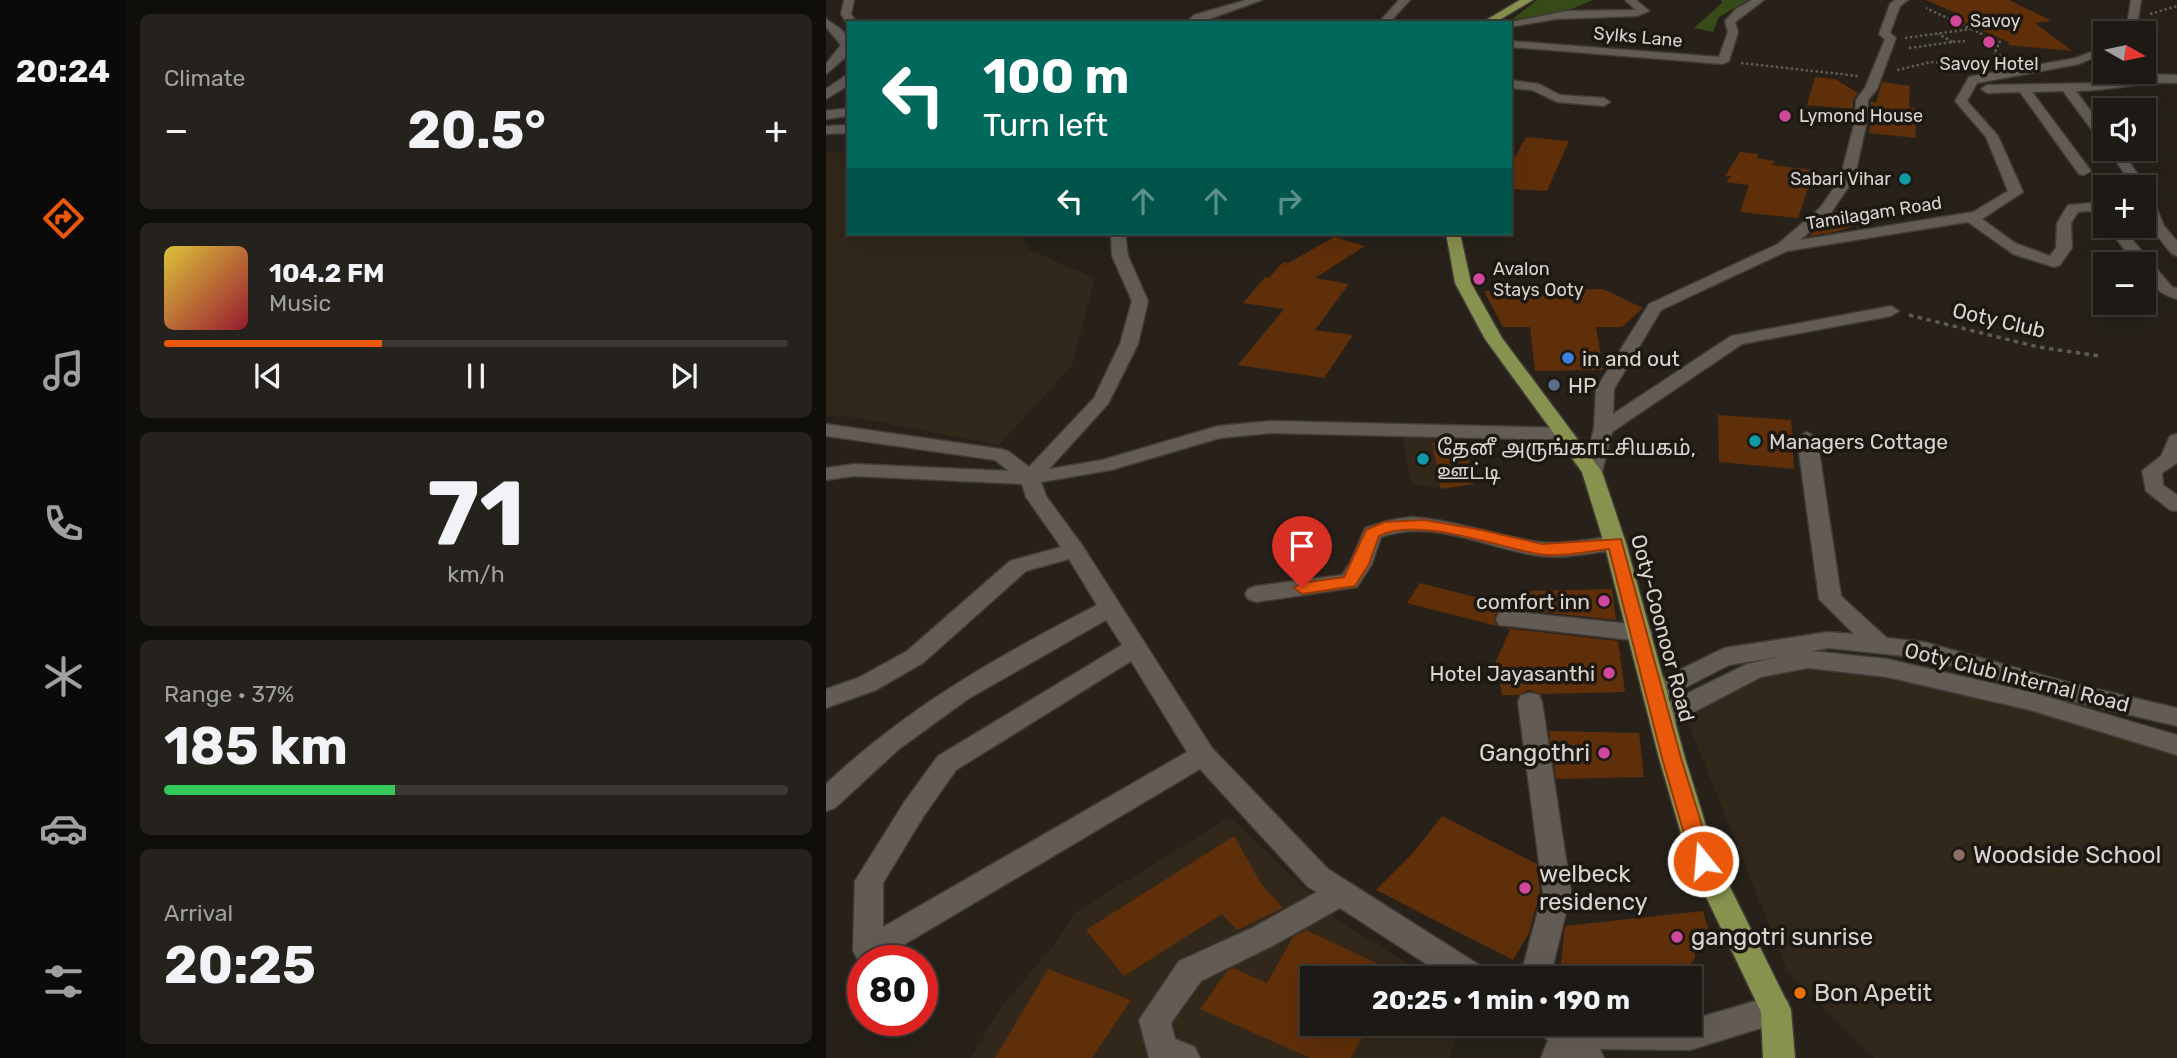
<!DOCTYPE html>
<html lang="en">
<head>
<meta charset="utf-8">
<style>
	:root { --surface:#1d1914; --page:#25221d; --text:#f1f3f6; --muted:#a0a0a0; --line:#3b3834; --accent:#ea580c }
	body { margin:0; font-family:Rubik,"Noto Sans Tamil",sans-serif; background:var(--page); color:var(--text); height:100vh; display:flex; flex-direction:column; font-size:26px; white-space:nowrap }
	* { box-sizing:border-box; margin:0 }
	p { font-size:23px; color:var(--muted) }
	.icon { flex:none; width:38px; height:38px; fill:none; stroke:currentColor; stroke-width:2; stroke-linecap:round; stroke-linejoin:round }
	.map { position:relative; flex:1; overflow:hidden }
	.sheet { display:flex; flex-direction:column; gap:14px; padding:14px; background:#100e0b; width:700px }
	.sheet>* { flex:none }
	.guide { position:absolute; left:21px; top:21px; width:665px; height:214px; border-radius:0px; box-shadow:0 7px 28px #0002,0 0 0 2px var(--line); background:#00695c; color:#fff; overflow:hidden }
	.needle { width:46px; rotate:99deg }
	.buttons { position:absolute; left:1267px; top:21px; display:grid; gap:14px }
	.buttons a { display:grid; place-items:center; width:63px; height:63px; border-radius:0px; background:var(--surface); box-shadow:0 7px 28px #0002,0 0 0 2px var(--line); font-size:35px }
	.speed { position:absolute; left:21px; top:945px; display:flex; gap:14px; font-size:35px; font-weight:700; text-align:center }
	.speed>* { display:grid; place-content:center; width:91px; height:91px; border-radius:50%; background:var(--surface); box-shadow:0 7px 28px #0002,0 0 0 2px var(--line); line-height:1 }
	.speed .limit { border:10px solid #d22; background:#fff; color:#111 }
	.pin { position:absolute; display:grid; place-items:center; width:60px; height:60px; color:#fff; margin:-72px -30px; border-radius:50% 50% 50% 0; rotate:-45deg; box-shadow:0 0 7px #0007 }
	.pin .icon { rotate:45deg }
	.me { position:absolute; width:77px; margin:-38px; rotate:343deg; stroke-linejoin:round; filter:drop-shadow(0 0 5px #0008) }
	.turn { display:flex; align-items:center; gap:24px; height:147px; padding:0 21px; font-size:32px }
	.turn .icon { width:91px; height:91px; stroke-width:2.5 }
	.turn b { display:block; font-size:49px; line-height:60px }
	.lanes { display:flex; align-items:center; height:66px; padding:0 21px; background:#0003; justify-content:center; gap:35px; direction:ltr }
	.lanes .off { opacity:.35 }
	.big { font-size:52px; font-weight:700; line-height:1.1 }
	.sheet .widget { flex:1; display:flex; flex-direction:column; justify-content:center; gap:10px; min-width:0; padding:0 24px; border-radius:10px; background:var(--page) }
	.sheet .dial { align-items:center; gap:0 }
	.dial b { font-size:91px; line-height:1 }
	.song { display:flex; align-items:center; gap:21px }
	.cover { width:84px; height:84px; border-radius:10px; background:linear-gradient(135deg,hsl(50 70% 55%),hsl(350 70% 35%)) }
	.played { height:7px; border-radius:4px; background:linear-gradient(90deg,var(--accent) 35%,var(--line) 35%) }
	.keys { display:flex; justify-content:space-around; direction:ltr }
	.heat { display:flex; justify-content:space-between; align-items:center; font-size:38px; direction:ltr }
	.charge { height:10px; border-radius:5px; background:linear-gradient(90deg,#34c759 37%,var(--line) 0) }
	.trip { position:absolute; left:474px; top:966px; width:402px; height:70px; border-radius:0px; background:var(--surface); box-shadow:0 7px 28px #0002,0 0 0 2px var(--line); font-weight:700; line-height:70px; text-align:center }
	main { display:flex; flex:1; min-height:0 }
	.menu { display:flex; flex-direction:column; width:126px; justify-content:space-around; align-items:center; background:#0c0a08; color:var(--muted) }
	.menu .icon { width:49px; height:49px }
	.menu .selected { color:var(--accent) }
	.menu b { font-size:32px; color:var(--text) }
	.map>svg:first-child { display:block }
	.built { fill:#31271b }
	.green { fill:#374b18 }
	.building { fill:#5f2f09 }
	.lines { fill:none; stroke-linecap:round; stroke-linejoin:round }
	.minor-casing { stroke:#403b36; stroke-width:3 }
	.highway-casing { stroke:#403b36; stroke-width:3 }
	.path-far1 { stroke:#5f5a54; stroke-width:2.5; stroke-dasharray:2.5 2.5; stroke-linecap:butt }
	.path { stroke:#5f5a54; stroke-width:3.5; stroke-dasharray:4.5 4.5; stroke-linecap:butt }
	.minor { fill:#635c55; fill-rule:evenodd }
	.highway { fill:#88924f; fill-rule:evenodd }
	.route { fill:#ea580c; stroke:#983908; stroke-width:2 }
	.hotel-dot { fill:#d1479c; stroke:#1d1811; stroke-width:2.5 }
	.culture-dot { fill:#0f9aa8; stroke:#1d1811; stroke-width:2.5 }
	.shop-dot { fill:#3f7fe0; stroke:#1d1811; stroke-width:2.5 }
	.service-dot { fill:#5c6f8a; stroke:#1d1811; stroke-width:2.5 }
	.education-dot { fill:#8d6e63; stroke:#1d1811; stroke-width:2.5 }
	.food-dot { fill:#e8710a; stroke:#1d1811; stroke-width:2.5 }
	.labels { text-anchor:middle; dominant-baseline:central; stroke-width:7; stroke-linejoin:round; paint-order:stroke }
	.far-poi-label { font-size:18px; fill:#d8d4d0; stroke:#1d1811; text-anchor:start }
	.far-street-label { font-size:18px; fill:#d8d4d0; stroke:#1d1811 }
	.street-label { font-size:21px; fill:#d8d4d0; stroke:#1d1811 }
	.poi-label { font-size:21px; fill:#d8d4d0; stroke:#1d1811; text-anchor:start }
	.near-poi-label { font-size:24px; fill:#d8d4d0; stroke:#1d1811; text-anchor:start }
</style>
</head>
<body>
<main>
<nav class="menu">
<b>20:24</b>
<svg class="icon selected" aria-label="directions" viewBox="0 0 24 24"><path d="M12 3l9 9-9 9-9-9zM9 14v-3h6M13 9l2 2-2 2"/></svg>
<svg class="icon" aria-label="music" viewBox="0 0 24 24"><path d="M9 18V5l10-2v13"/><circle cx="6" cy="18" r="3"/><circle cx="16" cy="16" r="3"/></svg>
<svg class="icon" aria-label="phone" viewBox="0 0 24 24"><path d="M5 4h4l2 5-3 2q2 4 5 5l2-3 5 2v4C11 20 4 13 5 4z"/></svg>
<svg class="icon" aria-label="climate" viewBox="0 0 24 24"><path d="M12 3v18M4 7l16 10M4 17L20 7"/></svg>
<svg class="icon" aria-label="car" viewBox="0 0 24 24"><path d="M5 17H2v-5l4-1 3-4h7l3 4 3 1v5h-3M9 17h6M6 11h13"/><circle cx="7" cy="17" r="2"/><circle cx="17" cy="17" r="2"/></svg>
<svg class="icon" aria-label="filters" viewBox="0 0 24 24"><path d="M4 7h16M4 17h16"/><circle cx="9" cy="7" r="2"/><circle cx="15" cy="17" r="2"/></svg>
</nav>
<section class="sheet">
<div class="widget"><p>Climate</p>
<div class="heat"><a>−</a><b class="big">20.5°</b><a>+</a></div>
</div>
<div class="widget">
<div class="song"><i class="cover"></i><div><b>104.2 FM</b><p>Music</p></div></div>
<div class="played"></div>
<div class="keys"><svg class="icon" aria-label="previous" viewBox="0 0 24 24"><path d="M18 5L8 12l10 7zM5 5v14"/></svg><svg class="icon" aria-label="pause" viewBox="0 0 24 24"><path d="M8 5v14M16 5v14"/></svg><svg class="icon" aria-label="next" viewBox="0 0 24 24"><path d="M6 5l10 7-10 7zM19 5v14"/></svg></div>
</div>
<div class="widget dial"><b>71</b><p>km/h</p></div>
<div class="widget"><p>Range · 37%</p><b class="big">185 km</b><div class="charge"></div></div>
<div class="widget"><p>Arrival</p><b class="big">20:25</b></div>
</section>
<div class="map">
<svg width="1351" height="1058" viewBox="0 0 1351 1058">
	<rect width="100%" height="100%" fill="#27211a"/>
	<!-- built -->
	<g class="built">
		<path d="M 23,151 L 23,233 L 195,233 L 204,250 L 269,278 L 246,366 L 173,445 L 27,417 L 0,416 L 0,153 Z"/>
		<path d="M 576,435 L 639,440 L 648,484 L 615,489 L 585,484 Z"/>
		<path d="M 1004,654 L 1351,737 L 1351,1058 L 1048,1058 L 962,972 L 854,703 L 906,669 Z"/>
		<path d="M 404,817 L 513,921 L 606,978 L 486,978 L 486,1024 L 635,1024 L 623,1058 L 144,1058 L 175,1008 L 231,941 L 248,913 Z"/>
	</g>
	<!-- green -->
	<g class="green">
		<path d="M 711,0 L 767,0 L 741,11 L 685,20 Z"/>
		<path d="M 895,0 L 922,0 L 893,17 L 887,32 L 868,28 L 896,3 Z"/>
	</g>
	<!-- building -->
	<g class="building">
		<path d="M 1100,0 L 1183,0 L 1226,21 L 1209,23 L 1246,51 L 1182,45 L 1183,42 L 1127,18 L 1137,16 Z"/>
		<path d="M 989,77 L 1009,79 L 1032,93 L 1027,100 L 1027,109 L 981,105 Z"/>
		<path d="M 1056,82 L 1084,86 L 1083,104 L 1084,108 L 1089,108 L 1090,138 L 1043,133 L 1047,111 L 1044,110 L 1045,101 L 1050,103 Z"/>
		<path d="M 700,137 L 743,141 L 721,191 L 684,189 L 684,157 L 689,157 Z"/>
		<path d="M 914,152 L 932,154 L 931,158 L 949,161 L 946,165 L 988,170 L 972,218 L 914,212 L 923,185 L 900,182 L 905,176 L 899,176 Z"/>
		<path d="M 1060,209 L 1061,215 L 1009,232 L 983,236 L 1009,211 Z"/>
		<path d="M 508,237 L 539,246 L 489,278 L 523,284 L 489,330 L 527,335 L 498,378 L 412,365 L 458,309 L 417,303 L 439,277 L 443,278 L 457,262 L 462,263 Z"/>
		<path d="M 777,289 L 817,308 L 796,327 L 770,327 L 777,370 L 709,371 L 704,327 L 677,327 L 658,291 Z"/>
		<path d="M 892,415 L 965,420 L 968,469 L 893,462 Z"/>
		<path d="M 639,440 L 648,484 L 615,489 L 606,443 Z"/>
		<path d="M 594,583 L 704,611 L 681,608 L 672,610 L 668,618 L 671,626 L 581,603 Z"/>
		<path d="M 786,589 L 790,620 L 706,611 L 703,591 Z"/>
		<path d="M 678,628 L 792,641 L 799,692 L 715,694 L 703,690 L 692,695 L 676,695 L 670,661 L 684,630 Z"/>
		<path d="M 723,731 L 813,733 L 818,777 L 730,779 Z"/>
		<path d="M 616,816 L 711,864 L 714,892 L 703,933 L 687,960 L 550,890 L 587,853 Z"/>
		<path d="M 408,836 L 436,885 L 457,908 L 411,930 L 396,914 L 298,976 L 260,930 Z"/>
		<path d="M 877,911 L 886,942 L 869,947 L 869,958 L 854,978 L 742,978 L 735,963 L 739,926 Z"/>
		<path d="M 480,930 L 582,978 L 486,978 L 486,1024 L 543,1024 L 525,1058 L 484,1058 L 374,1009 L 401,971 L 407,968 L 441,983 L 467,937 Z"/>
		<path d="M 222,969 L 305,1000 L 266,1058 L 169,1058 Z"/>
	</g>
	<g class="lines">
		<defs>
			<g id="minor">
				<path d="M 18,0 L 28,0 L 25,14 L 31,23 L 23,23 L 22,25 L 15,14 Z"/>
				<path d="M 420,0 L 436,0 L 372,23 L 360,23 L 368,15 Z"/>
				<path d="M 573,0 L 584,0 L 563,23 L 552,23 Z"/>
				<path d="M 799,0 L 810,0 L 823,11 L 811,16 L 730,19 L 684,27 L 684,23 L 680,23 L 741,11 L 810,10 Z"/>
				<path d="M 926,0 L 938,0 L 909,22 L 912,32 L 903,61 L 897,64 L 684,47 L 684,41 L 893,57 L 902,32 L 899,21 L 910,9 Z"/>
				<path d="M 1069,0 L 1082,0 L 1074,6 L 1064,33 L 1070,38 L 1051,89 L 1042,100 L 1041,121 L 1028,179 L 1004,214 L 974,240 L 1147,212 L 1182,191 L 1160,137 L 1129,101 L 1143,77 L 1147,76 L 1250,58 L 1279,46 L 1279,53 L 1253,64 L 1151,83 L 1141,101 L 1172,136 L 1197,192 L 1156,219 L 1189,243 L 1224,256 L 1230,248 L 1231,223 L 1242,205 L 1266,203 L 1279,210 L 1279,220 L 1263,211 L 1252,212 L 1245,223 L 1246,248 L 1234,265 L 1228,267 L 1187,254 L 1142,222 L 961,251 L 835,310 L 788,389 L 787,414 L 905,336 L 1065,306 L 1073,311 L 1065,316 L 916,344 L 786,432 L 776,472 L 773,476 L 759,476 L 756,472 L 768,429 L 770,389 L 823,304 L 952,244 L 994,208 L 1014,179 L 1029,121 L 1030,100 L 1039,88 L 1059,39 L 1053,34 L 1064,4 Z"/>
				<path d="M 1305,0 L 1315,0 L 1312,20 L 1300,33 L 1289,33 L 1302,19 Z"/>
				<path d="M 0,19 L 16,30 L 23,40 L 21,56 L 0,74 L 0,64 L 15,45 L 0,27 Z"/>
				<path d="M 1320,74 L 1351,75 L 1351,83 C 1316,81 1284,91 1250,91 L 1279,130 L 1279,142 L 1274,141 L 1237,91 L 1206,92 L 1265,171 L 1258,175 L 1253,174 L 1194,92 L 1161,93 L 1155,89 L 1161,85 L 1279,83 Z"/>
				<path d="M 19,76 L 23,76 L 23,85 L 0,99 L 0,89 Z"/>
				<path d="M 684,80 L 713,84 L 734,95 L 778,98 L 784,102 L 778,106 L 731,102 L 706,90 L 684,88 Z"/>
				<path d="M 23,108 L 23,116 L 0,119 L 0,111 Z"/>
				<path d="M 23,125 L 23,133 L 0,134 L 0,126 Z"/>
				<path d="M 1282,149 L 1294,149 L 1321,187 L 1319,190 L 1325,194 L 1338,226 L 1351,241 L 1351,256 L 1346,254 C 1325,229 1318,221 1318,187 L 1307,187 Z"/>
				<path d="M 1280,226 L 1295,226 L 1346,287 L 1351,288 L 1351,299 C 1335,295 1318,282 1318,264 L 1310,264 Z"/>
				<path d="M 285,233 L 299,233 L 302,256 L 322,301 L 312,344 L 282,404 L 223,469 L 276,460 L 392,426 L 445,421 L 738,428 L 748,434 L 738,440 L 445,433 L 394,438 L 285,470 L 215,482 L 220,496 L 256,545 L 386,748 L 502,869 L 658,968 L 662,978 L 622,978 L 514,908 L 448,945 L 375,981 L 345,1023 L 349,1039 L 369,1047 L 374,1058 L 323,1058 L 313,1020 L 353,961 L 428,927 L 491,892 L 482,887 L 374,769 L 52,960 L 32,960 L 27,951 L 29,881 L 79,801 L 112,756 L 296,645 L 280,620 L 142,699 L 73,749 L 9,808 L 0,811 L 0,784 C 80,708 174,655 271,605 L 243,559 L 200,571 L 97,663 L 50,690 L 0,708 L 0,689 L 32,678 L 81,651 L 184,561 L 235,547 L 200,497 L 196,484 L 28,476 L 0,480 L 0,468 L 28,464 L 183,471 L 169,460 L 0,436 L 0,424 L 175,449 L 182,451 L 203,467 L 268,398 L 294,344 L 306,301 L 286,256 ZM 305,661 L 361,752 L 57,927 L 57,883 L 97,817 L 130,770 Z"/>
				<path d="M 981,432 L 991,438 L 1015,596 L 1061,638 L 1098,642 L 1241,682 L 1351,708 L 1351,726 L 1241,700 L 1098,658 L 1002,648 L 986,651 L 1061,659 L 1204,692 L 1351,735 L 1351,755 L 1204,710 L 1061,677 L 982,668 L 935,677 L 845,724 L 836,726 L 827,724 L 824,717 L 827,710 L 921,664 L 952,657 L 903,665 L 839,698 L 830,701 L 821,698 L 818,692 L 821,686 L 898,648 L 1002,632 L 1028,634 L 993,599 L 971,438 Z"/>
				<path d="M 1351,434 L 1351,463 L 1336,473 L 1337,485 L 1351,495 L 1351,511 L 1344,510 L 1320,491 L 1316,471 L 1335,456 L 1344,436 Z"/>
				<path d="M 585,517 C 629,520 670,536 713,542 C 738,545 764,539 789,536 L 797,538 L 800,543 L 797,548 L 789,550 C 764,553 739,559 714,556 C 662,549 608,518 555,537 L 546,564 L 531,587 L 430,602 L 422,599 L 419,594 L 422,589 L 430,586 L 516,575 L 524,563 L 539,528 L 565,520 Z"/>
				<path d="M 681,611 L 814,625 L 822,627 L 826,633 L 822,639 L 814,641 L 673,625 L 670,619 L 673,613 Z"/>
				<path d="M 704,693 L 713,695 L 716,702 L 745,892 L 724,978 L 694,978 L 717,892 L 692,702 L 695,695 Z"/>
				<path d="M 950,995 L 961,1000 L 965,1010 L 961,1020 L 864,1050 L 774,1049 L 778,1058 L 715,1058 L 722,1040 L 713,1034 L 708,1024 L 864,1024 L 864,1020 Z"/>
			</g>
			<g id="highway">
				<path d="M 694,0 L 707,0 L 668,23 L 655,23 Z"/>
				<path d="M 620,233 L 634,233 L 645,283 L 676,338 L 776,472 L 800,543 L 859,758 L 891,861 L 965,1010 L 969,1058 L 937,1058 L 935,1012 L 863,861 L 833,758 L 778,543 L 756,472 L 659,339 L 629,283 Z"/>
			</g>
		</defs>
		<!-- minor casing -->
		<use href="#minor" class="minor-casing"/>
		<!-- highway casing -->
		<use href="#highway" class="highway-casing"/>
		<!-- path-far1 -->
		<g class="path-far1">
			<path d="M 1324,14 L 1351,6"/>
			<path d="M 1145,29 L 1174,42 L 1168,54 L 1181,56"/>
			<path d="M 1079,38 L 1145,29 L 1100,8"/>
			<path d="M 1127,42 L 1139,41"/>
			<path d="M 1083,48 L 1127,42 L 1112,34"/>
			<path d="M 915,63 L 1032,76"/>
			<path d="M 1071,70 L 1105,62 L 1141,64"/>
		</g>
		<!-- path -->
		<path class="path" d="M 1083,315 L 1212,347 L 1274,356"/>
		<!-- minor -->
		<use href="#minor" class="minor"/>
		<!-- highway -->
		<use href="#highway" class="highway"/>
	</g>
	<!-- route -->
	<path class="route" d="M 598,520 L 651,529 L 716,544 L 795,539 L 855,758 L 887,861 L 884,867 L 877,870 L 869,867 L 866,861 L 836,758 L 783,549 C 761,551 734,558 712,554 C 672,547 590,516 553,536 L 543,564 L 529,586 L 476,594 L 468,588 L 476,583 L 518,577 L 540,530 L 558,522 Z"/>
	<!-- markers -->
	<g class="hotel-dot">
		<circle cx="1130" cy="21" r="7"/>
		<circle cx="1163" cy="42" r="7"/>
		<circle cx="959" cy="116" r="7"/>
		<circle cx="653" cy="279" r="7"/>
		<circle cx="778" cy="601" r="7"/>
		<circle cx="783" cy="673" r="7"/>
		<circle cx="778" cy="753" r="7"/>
		<circle cx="699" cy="888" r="7"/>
		<circle cx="851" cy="937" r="7"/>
	</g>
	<g class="culture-dot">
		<circle cx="1079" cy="179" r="7"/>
		<circle cx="929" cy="441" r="7"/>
		<circle cx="597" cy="459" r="7"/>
	</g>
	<circle class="shop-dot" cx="742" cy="358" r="7"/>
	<circle class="service-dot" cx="728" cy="385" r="7"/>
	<circle class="education-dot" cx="1133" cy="855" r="7"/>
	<circle class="food-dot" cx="974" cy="993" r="7"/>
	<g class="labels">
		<!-- far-poi labels -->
		<g class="far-poi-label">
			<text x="1144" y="21">Savoy</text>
			<text x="1163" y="64" text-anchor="middle">Savoy Hotel</text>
			<text x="973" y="116">Lymond House</text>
			<text x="1065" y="179" text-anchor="end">Sabari Vihar</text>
			<text x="667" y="269">Avalon<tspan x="667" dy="21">Stays Ooty</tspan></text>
		</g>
		<!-- far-street labels -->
		<g class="far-street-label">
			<text transform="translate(812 37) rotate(5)">Sylks Lane</text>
			<text transform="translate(1048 213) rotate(-9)">Tamilagam Road</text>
		</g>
		<!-- street labels -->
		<g class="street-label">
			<text transform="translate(1173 320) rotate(13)">Ooty Club</text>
			<text transform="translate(837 628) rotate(75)">Ooty-Coonoor Road</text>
			<text transform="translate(1191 677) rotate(14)">Ooty Club Internal Road</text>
		</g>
		<!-- poi labels -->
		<g class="poi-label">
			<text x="756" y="358">in and out</text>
			<text x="742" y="385">HP</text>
			<text x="943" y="441">Managers Cottage</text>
			<text x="611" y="447">தேனீ அருங்காட்சியகம்,<tspan x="611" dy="24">ஊட்டி</tspan></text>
			<text x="764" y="601" text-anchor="end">comfort inn</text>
			<text x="769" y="673" text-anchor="end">Hotel Jayasanthi</text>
		</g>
		<!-- near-poi labels -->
		<g class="near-poi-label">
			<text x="764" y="753" text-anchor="end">Gangothri</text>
			<text x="1147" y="855">Woodside School</text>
			<text x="713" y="874">welbeck<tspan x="713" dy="28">residency</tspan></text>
			<text x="865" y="937">gangotri sunrise</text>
			<text x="988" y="993">Bon Apetit</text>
		</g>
	</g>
</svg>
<div class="buttons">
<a><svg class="needle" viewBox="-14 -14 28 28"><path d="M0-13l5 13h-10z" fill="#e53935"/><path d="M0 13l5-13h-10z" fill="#a0a0a0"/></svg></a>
<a><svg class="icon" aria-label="sound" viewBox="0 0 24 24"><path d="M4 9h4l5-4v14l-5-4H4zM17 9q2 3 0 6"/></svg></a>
<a>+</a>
<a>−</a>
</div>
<div class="speed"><div class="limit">80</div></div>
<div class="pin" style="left:476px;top:588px;background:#d93025"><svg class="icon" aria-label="arrive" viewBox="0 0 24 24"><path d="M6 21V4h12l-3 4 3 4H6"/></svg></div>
<svg class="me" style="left:877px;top:861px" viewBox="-20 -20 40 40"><circle r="17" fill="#ea580c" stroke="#fff" stroke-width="3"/><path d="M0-11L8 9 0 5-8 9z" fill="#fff"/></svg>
<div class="trip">20:25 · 1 min · 190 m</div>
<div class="guide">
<div class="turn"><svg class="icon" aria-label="left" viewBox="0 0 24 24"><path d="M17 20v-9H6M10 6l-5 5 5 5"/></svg><div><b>100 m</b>Turn left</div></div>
<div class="lanes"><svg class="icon" aria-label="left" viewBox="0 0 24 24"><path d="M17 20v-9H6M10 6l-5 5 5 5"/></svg><svg class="icon off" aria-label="ahead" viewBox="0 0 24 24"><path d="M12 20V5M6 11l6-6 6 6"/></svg><svg class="icon off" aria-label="ahead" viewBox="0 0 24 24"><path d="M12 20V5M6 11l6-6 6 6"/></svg><svg class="icon off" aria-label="right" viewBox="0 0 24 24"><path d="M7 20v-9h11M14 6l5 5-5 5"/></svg></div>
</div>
</div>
</main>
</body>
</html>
